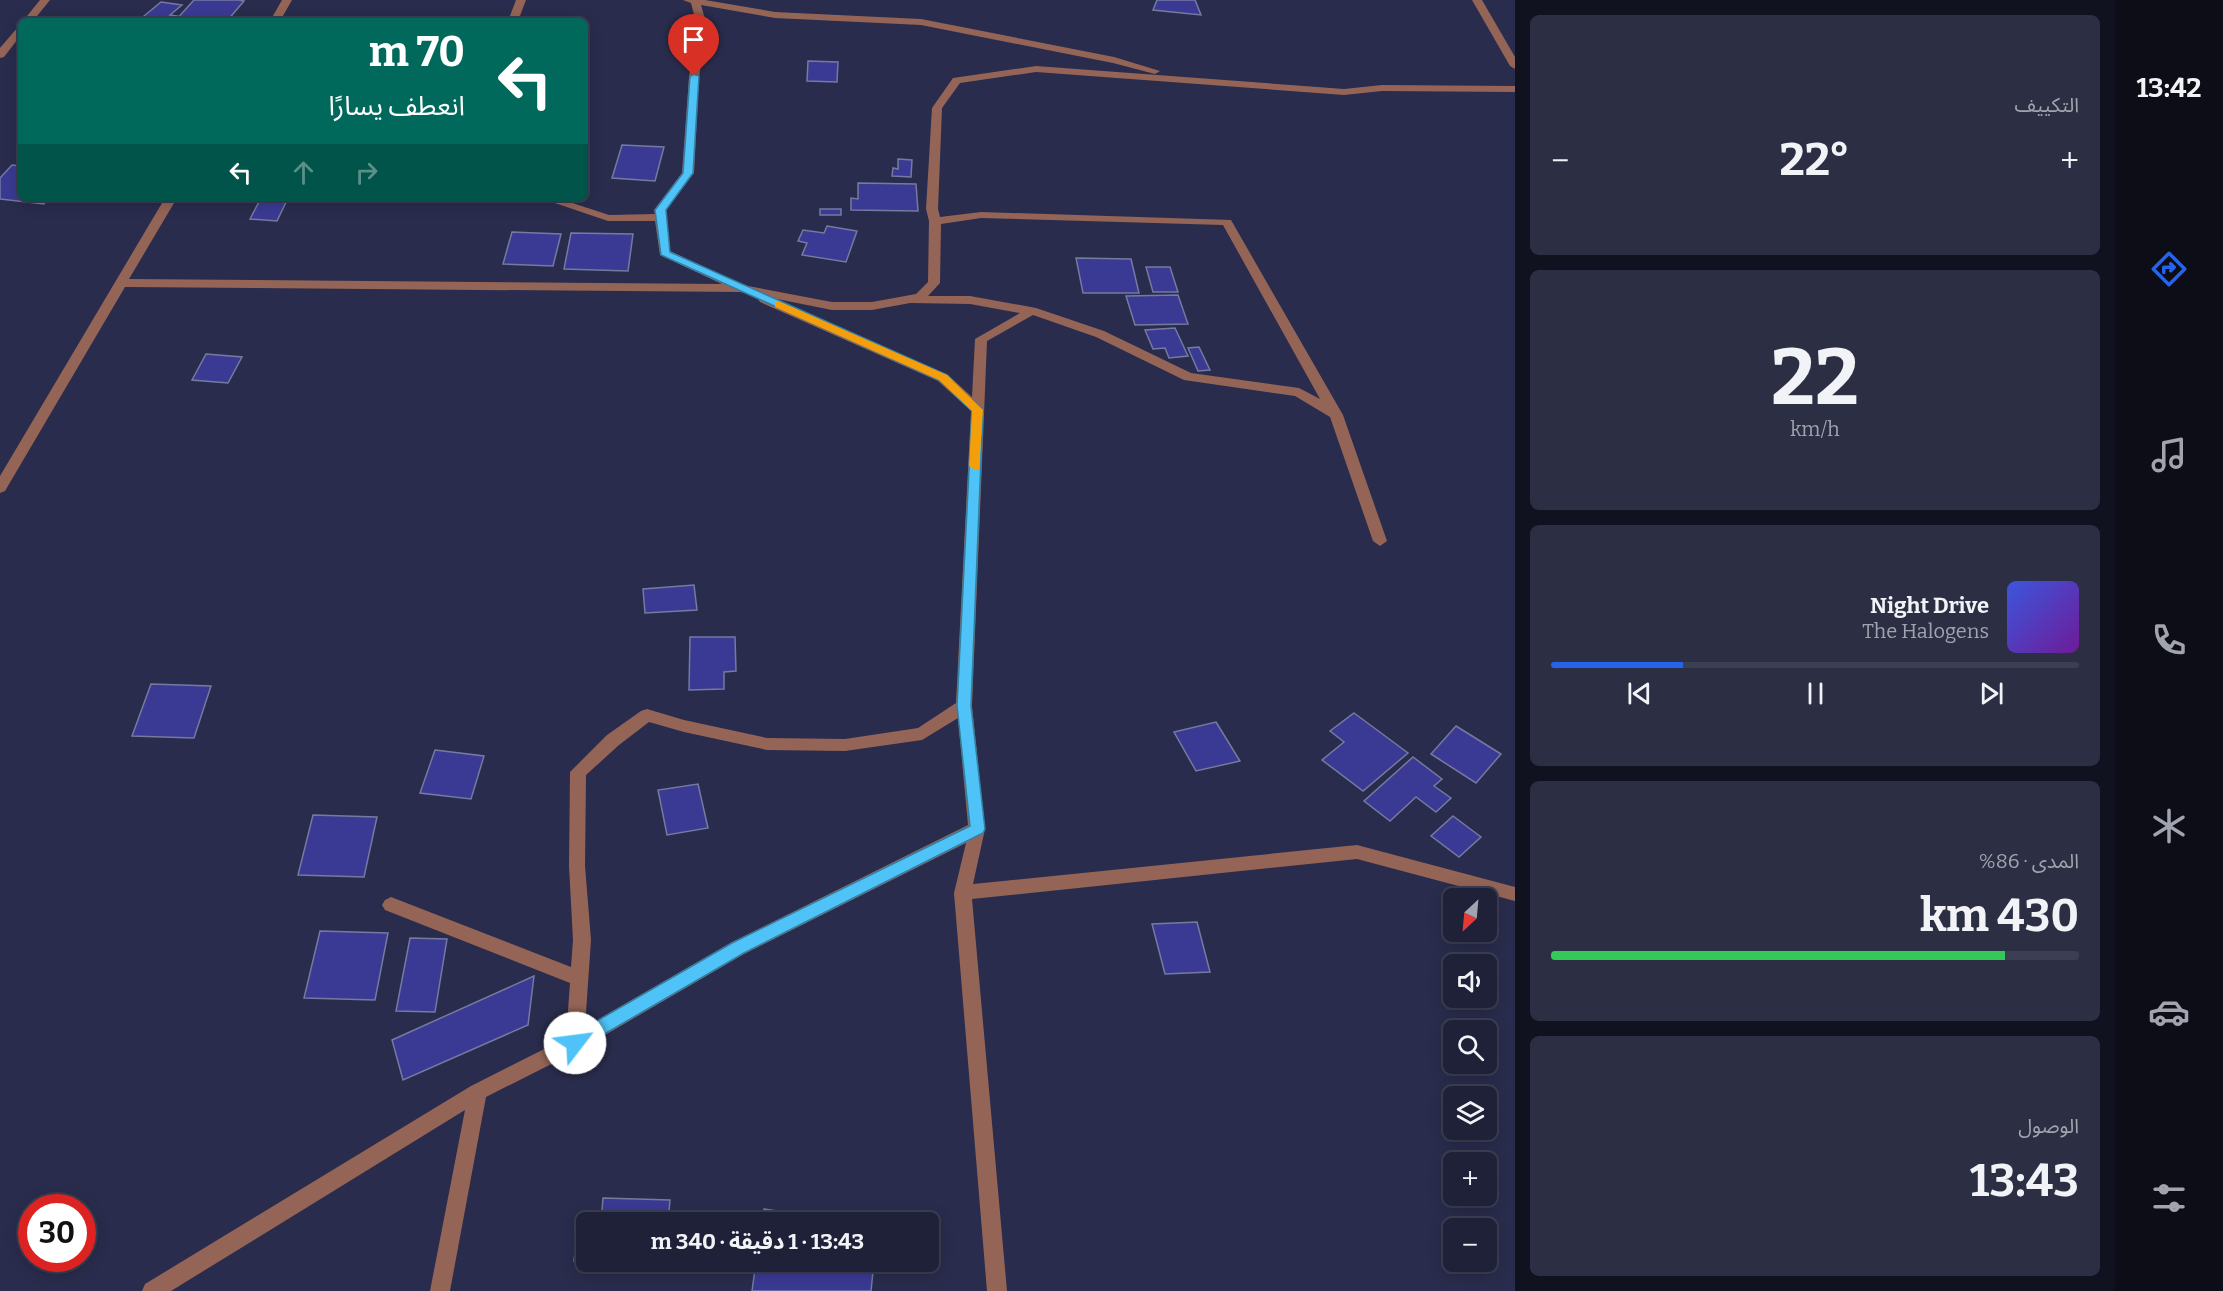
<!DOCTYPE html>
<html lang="ar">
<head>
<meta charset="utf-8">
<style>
	:root { --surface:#1f2139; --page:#2c2e44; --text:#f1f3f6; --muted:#a1a3ae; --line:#3c3e53; --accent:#2563eb }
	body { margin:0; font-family:Bitter,"Noto Sans Arabic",serif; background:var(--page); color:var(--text); direction:rtl; height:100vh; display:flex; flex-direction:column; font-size:22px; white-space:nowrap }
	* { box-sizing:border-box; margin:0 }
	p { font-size:20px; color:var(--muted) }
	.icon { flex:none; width:33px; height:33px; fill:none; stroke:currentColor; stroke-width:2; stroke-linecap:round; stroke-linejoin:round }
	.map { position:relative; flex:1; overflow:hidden; direction:ltr }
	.sheet { display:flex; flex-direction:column; gap:15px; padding:15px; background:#11121f; width:600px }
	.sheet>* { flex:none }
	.banner { position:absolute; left:18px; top:18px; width:570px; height:183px; border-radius:9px; box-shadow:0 3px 15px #0003,0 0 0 2px var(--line); direction:rtl; background:#00695c; color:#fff; overflow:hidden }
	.needle { width:39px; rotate:206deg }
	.controls { position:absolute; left:1443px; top:888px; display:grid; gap:12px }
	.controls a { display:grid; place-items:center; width:54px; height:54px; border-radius:9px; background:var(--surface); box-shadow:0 3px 15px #0003,0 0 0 2px var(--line); font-size:30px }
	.speed { position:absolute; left:18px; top:1194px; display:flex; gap:12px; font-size:30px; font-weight:700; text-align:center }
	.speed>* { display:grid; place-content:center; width:78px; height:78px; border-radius:50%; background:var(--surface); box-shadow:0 3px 15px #0003,0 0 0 2px var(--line); line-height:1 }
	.speed .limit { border:9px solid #d22; background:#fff; color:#111 }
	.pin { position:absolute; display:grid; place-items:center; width:51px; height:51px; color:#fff; margin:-62px -26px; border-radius:50% 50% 50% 0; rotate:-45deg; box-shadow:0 0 6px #0007 }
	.pin .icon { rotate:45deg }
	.me { position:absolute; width:66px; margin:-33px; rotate:60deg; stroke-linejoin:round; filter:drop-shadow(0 0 4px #0008) }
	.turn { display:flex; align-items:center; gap:21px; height:126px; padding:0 24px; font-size:27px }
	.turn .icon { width:78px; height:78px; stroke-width:2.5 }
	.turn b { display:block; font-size:42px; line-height:51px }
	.lanes { display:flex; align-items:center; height:57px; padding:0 24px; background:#0003; justify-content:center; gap:30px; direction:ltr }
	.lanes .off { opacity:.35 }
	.big { font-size:45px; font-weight:700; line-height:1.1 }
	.sheet .card { flex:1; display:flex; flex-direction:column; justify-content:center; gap:9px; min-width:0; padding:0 21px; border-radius:9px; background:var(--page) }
	.sheet .dial { align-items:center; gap:0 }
	.dial b { font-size:78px; line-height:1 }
	.song { display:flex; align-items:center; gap:18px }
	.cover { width:72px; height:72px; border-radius:9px; background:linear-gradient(135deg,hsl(230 70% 55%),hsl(280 70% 35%)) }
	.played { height:6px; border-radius:3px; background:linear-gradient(90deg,var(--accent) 25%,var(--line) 25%) }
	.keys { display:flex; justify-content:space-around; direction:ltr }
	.heat { display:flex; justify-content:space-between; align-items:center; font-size:33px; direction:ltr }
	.charge { height:9px; border-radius:4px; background:linear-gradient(90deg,#34c759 86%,var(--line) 0) }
	.trip { position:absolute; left:576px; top:1212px; width:363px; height:60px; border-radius:9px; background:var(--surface); box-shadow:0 3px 15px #0003,0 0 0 2px var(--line); font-weight:700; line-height:60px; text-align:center; direction:rtl }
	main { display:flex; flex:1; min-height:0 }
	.dock { display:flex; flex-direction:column; width:108px; justify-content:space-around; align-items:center; background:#0c0d17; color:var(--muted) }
	.dock .icon { width:42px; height:42px }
	.dock .selected { color:var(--accent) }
	.dock b { font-size:27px; color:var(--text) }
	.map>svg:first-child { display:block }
	.building { fill:#3a3a94; stroke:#757a9f; stroke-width:1.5 }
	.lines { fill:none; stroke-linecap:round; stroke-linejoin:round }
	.minor { fill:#946557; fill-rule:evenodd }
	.route { fill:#4fc3f7; stroke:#337fa1; stroke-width:1.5 }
	.slow { fill:#f59e0b }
</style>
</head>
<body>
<main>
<nav class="dock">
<b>13:42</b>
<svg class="icon selected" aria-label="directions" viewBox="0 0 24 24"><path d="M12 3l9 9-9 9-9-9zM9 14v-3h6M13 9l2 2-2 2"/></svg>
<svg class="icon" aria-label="music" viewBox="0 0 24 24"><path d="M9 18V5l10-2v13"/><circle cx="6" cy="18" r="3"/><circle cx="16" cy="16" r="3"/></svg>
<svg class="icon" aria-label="phone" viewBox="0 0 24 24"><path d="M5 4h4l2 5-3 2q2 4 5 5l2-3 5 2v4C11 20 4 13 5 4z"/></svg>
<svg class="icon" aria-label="climate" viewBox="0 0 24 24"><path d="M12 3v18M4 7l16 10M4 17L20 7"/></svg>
<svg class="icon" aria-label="car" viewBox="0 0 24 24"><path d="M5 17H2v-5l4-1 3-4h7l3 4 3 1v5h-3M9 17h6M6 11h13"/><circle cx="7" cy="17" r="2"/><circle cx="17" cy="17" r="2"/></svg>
<svg class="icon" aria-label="filters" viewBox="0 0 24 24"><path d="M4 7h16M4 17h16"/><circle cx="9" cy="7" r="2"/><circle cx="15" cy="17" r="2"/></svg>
</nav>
<section class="sheet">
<div class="card"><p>التكييف</p>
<div class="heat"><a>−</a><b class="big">22°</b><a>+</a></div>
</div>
<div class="card dial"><b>22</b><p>km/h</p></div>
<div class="card">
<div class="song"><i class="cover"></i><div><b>Night Drive</b><p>The Halogens</p></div></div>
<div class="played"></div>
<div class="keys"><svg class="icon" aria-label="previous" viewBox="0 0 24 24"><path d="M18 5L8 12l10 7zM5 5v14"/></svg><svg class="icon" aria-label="pause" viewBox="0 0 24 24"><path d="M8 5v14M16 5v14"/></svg><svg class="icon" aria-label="next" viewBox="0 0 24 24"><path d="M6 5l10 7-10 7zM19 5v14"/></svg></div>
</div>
<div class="card"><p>المدى · 86%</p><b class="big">430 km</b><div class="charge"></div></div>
<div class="card"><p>الوصول</p><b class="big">13:43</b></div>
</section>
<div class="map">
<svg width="1515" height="1291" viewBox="0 0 1515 1291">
	<rect width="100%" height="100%" fill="#292c4c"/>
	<!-- building -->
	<g class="building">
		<path d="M 194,0 L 239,0 L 244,1 L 227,21 L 175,21 Z"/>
		<path d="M 1157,0 L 1195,0 L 1201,15 L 1153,10 Z"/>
		<path d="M 161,2 L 182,5 L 170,15 L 177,16 L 172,21 L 138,21 Z"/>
		<path d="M 808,61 L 838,62 L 837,82 L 807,81 Z"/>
		<path d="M 622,145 L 664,147 L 655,181 L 612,178 Z"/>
		<path d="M 898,159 L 912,160 L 911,177 L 892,176 L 893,168 L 898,169 Z"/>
		<path d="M 12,165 L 21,166 L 21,198 L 48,198 L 44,204 L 0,199 L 0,178 Z"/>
		<path d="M 858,183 L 916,184 L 918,211 L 851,210 L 851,198 L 858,199 Z"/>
		<path d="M 261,198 L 288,198 L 277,221 L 250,219 Z"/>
		<rect x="820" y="209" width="21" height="6"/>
		<path d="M 827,226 L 857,231 L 846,262 L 802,255 L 807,243 L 798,241 L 803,230 L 824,233 Z"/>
		<path d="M 512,232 L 561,234 L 553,266 L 503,264 Z"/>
		<path d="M 571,233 L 633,234 L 628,271 L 564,269 Z"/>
		<path d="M 1076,258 L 1131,259 L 1139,293 L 1083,293 Z"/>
		<path d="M 1146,267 L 1170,267 L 1178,292 L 1153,292 Z"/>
		<path d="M 1178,295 L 1188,324 L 1135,325 L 1126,296 Z"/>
		<path d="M 1175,328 L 1188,356 L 1169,358 L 1165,348 L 1153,349 L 1145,330 Z"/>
		<path d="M 1199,347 L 1210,370 L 1198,371 L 1188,348 Z"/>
		<path d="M 206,354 L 242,357 L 228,383 L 192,380 Z"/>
		<path d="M 694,585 L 697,610 L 645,613 L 643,589 Z"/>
		<path d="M 690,637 L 735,637 L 736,671 L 724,672 L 724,689 L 689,690 Z"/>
		<path d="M 151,684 L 211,686 L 194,738 L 132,736 Z"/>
		<path d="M 1354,713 L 1408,753 L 1363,791 L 1322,760 L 1344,742 L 1330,731 Z"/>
		<path d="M 1216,722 L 1240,761 L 1196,771 L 1174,732 Z"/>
		<path d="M 1456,726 L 1501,754 L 1476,783 L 1431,754 Z"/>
		<path d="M 435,750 L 484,756 L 471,799 L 420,793 Z"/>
		<path d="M 1413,757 L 1442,779 L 1434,786 L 1451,798 L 1436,812 L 1416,797 L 1390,821 L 1364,801 Z"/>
		<path d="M 698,784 L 708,828 L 667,835 L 658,790 Z"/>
		<path d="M 313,815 L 377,817 L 364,877 L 298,875 Z"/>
		<path d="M 1453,816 L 1481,837 L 1459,857 L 1431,836 Z"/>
		<path d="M 1197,922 L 1210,972 L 1165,974 L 1152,924 Z"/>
		<path d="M 320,931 L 388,933 L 375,1000 L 304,998 Z"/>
		<path d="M 410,938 L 447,939 L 435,1012 L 396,1011 Z"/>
		<path d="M 534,976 L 528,1025 L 403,1080 L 392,1040 Z"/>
		<path d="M 603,1198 L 670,1200 L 668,1222 L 601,1222 Z"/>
		<path d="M 764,1209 L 850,1222 L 762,1222 Z"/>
		<path d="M 578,1225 L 586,1225 L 586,1262 L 666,1262 L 666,1265 L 574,1261 Z"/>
		<path d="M 756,1262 L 874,1262 L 871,1291 L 752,1291 Z"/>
	</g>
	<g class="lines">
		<!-- minor -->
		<g class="minor">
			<path d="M 40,0 L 50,0 L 33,21 L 23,21 Z"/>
			<path d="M 282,0 L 292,0 L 280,21 L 270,21 Z"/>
			<path d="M 516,0 L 526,0 L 518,21 L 508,21 Z"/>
			<path d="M 683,0 L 705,0 L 775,12 L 921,19 L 1114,57 L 1160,71 L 1155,74 L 1113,63 L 921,25 L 775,18 L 701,5 L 707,26 L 699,77 L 694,173 L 666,210 L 670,251 L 743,285 L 832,302 L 872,302 L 916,294 L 928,282 L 929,221 L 926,209 L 932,108 L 953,78 L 1036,66 L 1344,89 L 1382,85 L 1515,86 L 1515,92 L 1382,91 L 1344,95 L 1036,72 L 960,83 L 942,108 L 938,209 L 940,217 L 981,212 L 1231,220 L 1343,415 L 1387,541 L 1380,546 L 1373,541 L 1330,417 L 1295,396 L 1184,380 L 1096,337 L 1033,315 L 987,341 L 972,706 L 985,829 L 973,884 L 1357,845 L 1515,887 L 1515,901 L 1357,859 L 972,899 L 1007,1291 L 987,1291 L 954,893 L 966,843 L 744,954 L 581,1049 L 486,1097 L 450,1291 L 430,1291 L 465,1110 L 171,1291 L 142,1291 L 145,1284 L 471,1086 L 566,1038 L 570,983 L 385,910 L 382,905 L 385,900 L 391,897 L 571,967 L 573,940 L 569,866 L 570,772 L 607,735 L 641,711 L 647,709 L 684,720 L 767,738 L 845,739 L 918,728 L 956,703 L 971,411 L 938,381 L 760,302 L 758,299 L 762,296 L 740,292 L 125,287 L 5,491 L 0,493 L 0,476 L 165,198 L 177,198 L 129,279 L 722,284 L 660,255 L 655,221 L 608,221 L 540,198 L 557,198 L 609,215 L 655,214 L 654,210 L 682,173 L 689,77 L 697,26 L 691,3 ZM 981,218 L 1223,225 L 1320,399 L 1299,388 L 1191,373 L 1104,331 L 1036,308 L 970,296 L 928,296 L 940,283 L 941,224 ZM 772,298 L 832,310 L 872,310 L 910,303 L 970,304 L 1020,313 L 975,339 L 972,397 L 948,375 ZM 958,718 L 968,825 L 732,942 L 585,1027 L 591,940 L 585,866 L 586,775 L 619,745 L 649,722 L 684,732 L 767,750 L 845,751 L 922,740 Z"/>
			<path d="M 1472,0 L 1482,0 L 1515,57 L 1515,69 L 1510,66 Z"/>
			<path d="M 21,26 L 21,35 L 4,57 L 0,58 L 0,48 L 18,27 Z"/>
		</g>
	</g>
	<!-- route -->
	<path class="route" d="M 694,74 L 699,76 L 693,173 L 666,210 L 670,252 L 947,375 L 983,410 L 971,706 L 985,829 L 983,833 L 744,953 L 575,1051 L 569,1048 L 566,1043 L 569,1037 L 732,943 L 970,826 L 957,706 L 972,411 L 939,380 L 661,255 L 655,210 L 683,173 L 690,76 Z"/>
	<!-- slow -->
	<path class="slow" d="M 778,301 L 947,375 L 983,410 L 979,469 L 975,470 L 969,466 L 972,411 L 939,380 L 775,307 L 775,302 Z"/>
</svg>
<div class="controls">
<a><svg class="needle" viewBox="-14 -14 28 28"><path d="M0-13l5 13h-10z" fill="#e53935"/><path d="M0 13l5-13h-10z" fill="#a1a3ae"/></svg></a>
<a><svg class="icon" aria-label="sound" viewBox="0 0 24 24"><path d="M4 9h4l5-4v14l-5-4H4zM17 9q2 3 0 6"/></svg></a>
<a><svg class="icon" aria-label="search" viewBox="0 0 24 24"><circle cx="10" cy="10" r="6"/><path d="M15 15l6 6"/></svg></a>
<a><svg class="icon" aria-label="layers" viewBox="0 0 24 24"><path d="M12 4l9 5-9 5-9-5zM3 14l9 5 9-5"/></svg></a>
<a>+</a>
<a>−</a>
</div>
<div class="speed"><div class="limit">30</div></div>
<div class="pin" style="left:694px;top:76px;background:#d93025"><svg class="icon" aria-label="arrive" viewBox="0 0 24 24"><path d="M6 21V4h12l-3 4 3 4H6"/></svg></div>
<svg class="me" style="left:575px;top:1043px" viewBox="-20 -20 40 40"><circle r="19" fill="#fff"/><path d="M0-13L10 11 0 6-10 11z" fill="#4fc3f7"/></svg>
<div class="trip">13:43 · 1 دقيقة · 340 m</div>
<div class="banner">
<div class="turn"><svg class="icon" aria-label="left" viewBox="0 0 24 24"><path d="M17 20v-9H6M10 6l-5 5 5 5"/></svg><div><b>70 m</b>انعطف يسارًا</div></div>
<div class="lanes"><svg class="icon" aria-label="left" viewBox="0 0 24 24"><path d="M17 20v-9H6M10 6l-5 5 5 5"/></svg><svg class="icon off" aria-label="ahead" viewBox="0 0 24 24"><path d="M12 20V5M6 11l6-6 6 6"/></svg><svg class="icon off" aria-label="right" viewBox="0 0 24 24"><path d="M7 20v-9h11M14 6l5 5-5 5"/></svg></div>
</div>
</div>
</main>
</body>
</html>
